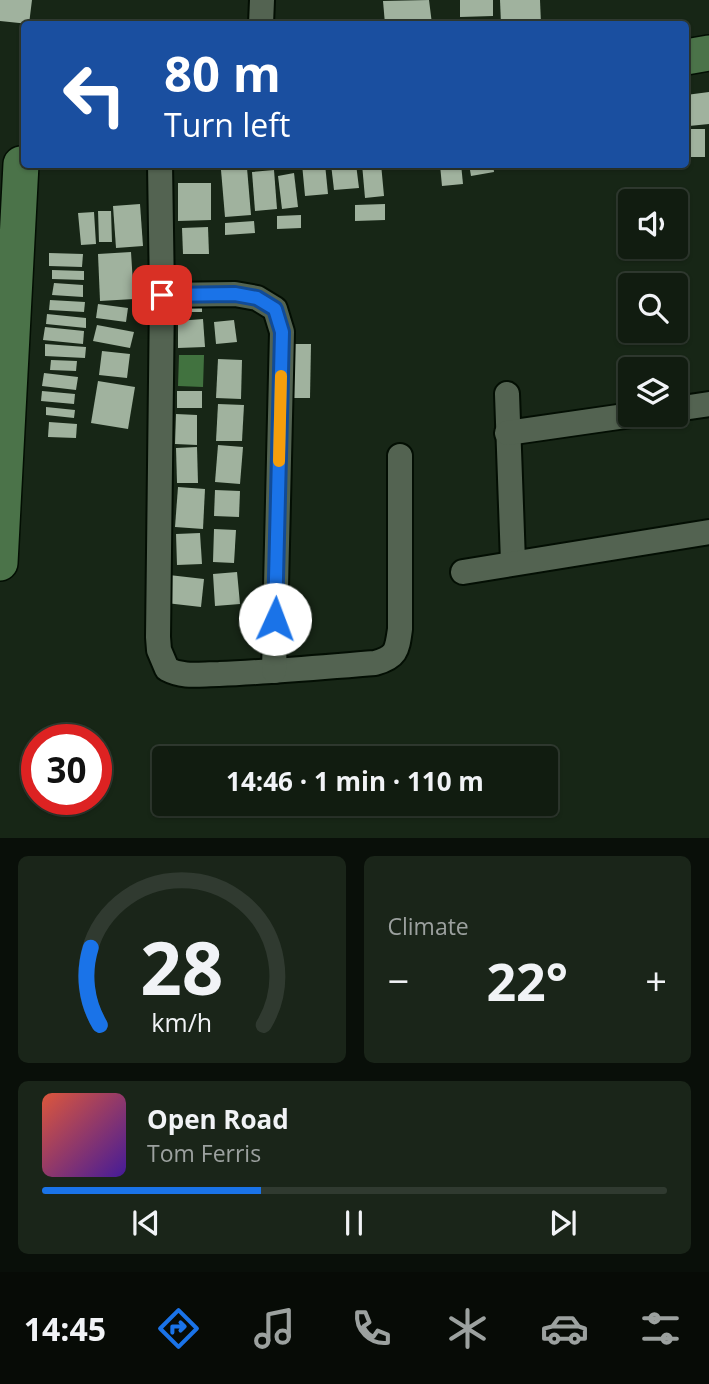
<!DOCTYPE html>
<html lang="en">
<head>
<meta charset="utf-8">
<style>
	:root { --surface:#111c10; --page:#1a2519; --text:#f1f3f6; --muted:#9ca19f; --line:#303a30; --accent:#1a73e8 }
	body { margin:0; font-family:"Open Sans",sans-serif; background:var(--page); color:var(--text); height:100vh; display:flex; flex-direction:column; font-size:26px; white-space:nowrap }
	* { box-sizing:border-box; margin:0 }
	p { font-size:23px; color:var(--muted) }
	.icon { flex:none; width:38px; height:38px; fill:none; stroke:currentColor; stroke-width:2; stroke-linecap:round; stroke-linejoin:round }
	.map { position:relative; height:838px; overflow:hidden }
	.side { display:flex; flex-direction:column; gap:18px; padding:18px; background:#090f09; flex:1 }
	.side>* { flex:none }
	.banner { position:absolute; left:21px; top:21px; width:668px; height:147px; border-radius:7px; box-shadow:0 2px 5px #0004,0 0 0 2px var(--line); background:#1a4fa0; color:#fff; overflow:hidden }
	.tools { position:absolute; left:618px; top:189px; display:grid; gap:14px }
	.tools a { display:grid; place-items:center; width:70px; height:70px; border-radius:7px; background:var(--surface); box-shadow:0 2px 5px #0004,0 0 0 2px var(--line); font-size:35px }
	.speed { position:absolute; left:21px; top:724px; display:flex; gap:14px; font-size:35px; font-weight:700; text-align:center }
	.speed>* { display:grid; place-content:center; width:91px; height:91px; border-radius:50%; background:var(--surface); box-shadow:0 2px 5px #0004,0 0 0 2px var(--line); line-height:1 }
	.speed .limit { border:10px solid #d22; background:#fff; color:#111 }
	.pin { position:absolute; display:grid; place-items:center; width:60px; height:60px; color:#fff; margin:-30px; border-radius:14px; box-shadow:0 4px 10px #0006 }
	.me { position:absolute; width:77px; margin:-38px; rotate:2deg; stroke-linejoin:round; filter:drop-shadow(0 0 5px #0008) }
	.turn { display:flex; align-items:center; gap:24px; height:147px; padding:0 28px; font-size:32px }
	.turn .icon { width:91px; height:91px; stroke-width:2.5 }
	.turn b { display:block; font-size:49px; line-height:60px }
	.big { font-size:52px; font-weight:700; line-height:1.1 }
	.side .widget { flex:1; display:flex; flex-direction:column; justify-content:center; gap:10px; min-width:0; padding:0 24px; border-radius:10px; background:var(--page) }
	.side .dial { align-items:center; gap:0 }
	.dial svg { height:182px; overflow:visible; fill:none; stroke:var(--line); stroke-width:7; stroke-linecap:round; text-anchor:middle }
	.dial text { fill:var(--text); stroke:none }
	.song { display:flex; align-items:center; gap:21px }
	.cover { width:84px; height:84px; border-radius:10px; background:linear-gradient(135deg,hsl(10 70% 55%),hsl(260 70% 35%)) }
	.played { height:7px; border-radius:4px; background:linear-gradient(90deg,var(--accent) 35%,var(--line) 35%) }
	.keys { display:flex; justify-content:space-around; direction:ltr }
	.heat { display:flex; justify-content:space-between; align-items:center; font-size:38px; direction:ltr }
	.side .tiles { flex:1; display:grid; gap:18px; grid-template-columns:1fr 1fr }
	.widget:last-child { grid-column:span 2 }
	.trip { position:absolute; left:152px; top:746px; width:406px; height:70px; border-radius:7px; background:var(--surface); box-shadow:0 2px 5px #0004,0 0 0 2px var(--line); font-weight:700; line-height:70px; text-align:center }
	.menu { display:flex; height:112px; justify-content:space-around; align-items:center; background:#070b06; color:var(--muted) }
	.menu .icon { width:49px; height:49px }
	.menu .current { color:var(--accent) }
	.menu b { font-size:32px; color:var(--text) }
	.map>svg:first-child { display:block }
	.water { fill:#41723f }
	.building { fill:#a0b29e }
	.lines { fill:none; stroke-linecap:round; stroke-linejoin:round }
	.minor-casing { stroke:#030e03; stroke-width:28 }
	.secondary-casing { stroke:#030e03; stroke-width:38 }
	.minor { stroke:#536351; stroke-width:24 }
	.secondary { stroke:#4b7349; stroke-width:35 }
	.route-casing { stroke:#114b97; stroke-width:18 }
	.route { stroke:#1a73e8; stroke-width:12 }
	.slow { stroke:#f59e0b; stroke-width:12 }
</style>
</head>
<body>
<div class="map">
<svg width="709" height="838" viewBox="0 0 709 838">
	<rect width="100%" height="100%" fill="#172616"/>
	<!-- water -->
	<path class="water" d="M 179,355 L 204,355 L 203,387 L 178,386 Z"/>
	<!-- building -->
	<g class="building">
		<path d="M 0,0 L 32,0 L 29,24 L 0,21 Z"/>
		<path d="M 429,0 L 432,24 L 385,24 L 383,1 Z"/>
		<path d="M 460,0 L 493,0 L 493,16 L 460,17 Z"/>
		<path d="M 500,0 L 540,0 L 541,24 L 501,24 Z"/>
		<path d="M 709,92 L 709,124 L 689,126 L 686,95 Z"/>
		<rect x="690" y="129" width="15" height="28"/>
		<path d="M 302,164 L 325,164 L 328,194 L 305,196 Z"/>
		<path d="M 331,164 L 356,164 L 359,188 L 334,190 Z"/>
		<path d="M 362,164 L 381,164 L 384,196 L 365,198 Z"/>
		<path d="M 461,164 L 463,184 L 442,186 L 440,165 Z"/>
		<path d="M 469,164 L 493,164 L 494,172 L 471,176 Z"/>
		<path d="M 247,168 L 251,215 L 225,217 L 221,170 Z"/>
		<path d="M 274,170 L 277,209 L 255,211 L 252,172 Z"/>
		<path d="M 294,173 L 298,207 L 282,209 L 278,176 Z"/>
		<path d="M 178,183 L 211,183 L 211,220 L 178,221 Z"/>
		<path d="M 140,204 L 143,246 L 116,248 L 113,206 Z"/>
		<path d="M 385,204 L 385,220 L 355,221 L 355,205 Z"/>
		<path d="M 98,211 L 111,211 L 112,242 L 99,242 Z"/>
		<path d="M 94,212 L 96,244 L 81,245 L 78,213 Z"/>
		<path d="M 301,215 L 301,228 L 277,229 L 277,216 Z"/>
		<path d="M 254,221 L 255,233 L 225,235 L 225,223 Z"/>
		<path d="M 208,227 L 209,254 L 183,254 L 182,228 Z"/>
		<path d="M 131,252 L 134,299 L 100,301 L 98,254 Z"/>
		<path d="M 49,253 L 83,254 L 82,267 L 49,266 Z"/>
		<path d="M 52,270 L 84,271 L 84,280 L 52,279 Z"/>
		<path d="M 54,283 L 83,285 L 83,297 L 52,295 Z"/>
		<rect x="174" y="296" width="28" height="16"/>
		<path d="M 50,300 L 85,302 L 84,312 L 49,310 Z"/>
		<path d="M 98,304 L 128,308 L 126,322 L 96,318 Z"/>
		<path d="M 47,314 L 86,318 L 86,328 L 46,324 Z"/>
		<path d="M 203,319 L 205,347 L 178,348 L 178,321 Z"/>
		<path d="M 234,320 L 237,342 L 216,344 L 214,322 Z"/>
		<path d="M 97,325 L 134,332 L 130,348 L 93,341 Z"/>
		<path d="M 45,327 L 84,331 L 83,344 L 43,340 Z"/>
		<path d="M 45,344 L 86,347 L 85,358 L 45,356 Z"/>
		<path d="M 291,344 L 311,344 L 310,398 L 290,398 Z"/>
		<path d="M 102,351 L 130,354 L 127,378 L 99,375 Z"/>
		<path d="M 218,359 L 242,360 L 241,399 L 216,398 Z"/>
		<path d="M 51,360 L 77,361 L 76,371 L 50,370 Z"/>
		<path d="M 44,373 L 78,377 L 76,390 L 42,386 Z"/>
		<path d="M 98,381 L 135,387 L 128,429 L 91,423 Z"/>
		<path d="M 42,391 L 75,394 L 74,404 L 41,401 Z"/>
		<rect x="177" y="391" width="25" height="17"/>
		<path d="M 218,404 L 244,405 L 242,441 L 216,441 Z"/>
		<path d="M 46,407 L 75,410 L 74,418 L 46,415 Z"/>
		<path d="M 176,414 L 197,415 L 197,445 L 175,444 Z"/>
		<path d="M 49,422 L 77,424 L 76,438 L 48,437 Z"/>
		<path d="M 218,445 L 243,447 L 240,484 L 215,482 Z"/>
		<path d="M 197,447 L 198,483 L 177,483 L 176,448 Z"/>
		<path d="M 178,487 L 205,489 L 203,529 L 175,527 Z"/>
		<path d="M 215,490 L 240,491 L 239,517 L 214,516 Z"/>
		<path d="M 214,529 L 236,530 L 234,563 L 213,562 Z"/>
		<path d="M 200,533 L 202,564 L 177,565 L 176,534 Z"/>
		<path d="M 237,572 L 240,604 L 215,606 L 213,574 Z"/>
		<path d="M 169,575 L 204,579 L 201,607 L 166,603 Z"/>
	</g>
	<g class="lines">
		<defs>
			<g id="minor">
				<path d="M 261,24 L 262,0"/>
				<path d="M 160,164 L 162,295 L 158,637 L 159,650 L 167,669 C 184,678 200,674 219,674 C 271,672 323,667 375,663 C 397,657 397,650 400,629 L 400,456"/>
				<path d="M 162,295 L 235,294 L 257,298 L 275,309 L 282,332 L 274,671"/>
				<path d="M 507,394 L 513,562"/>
				<path d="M 676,409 L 709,404"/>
				<path d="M 507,433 L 632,415"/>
				<path d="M 463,572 L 709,532"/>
			</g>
			<g id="secondary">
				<path d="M 686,57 L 709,53"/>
				<path d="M 0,563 L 21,164"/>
			</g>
		</defs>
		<!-- minor casing -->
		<use href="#minor" class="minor-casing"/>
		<!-- secondary casing -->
		<use href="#secondary" class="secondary-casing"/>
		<!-- minor -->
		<use href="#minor" class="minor"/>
		<!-- secondary -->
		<use href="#secondary" class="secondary"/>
	</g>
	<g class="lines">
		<defs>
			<path id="route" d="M 162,295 L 235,294 L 257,298 L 275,309 L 282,332 L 275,619"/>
		</defs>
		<!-- route casing -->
		<use href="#route" class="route-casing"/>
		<!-- route -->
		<use href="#route" class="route"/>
		<!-- slow -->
		<path class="slow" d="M 279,461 L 281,376"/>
	</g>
</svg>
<div class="tools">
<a><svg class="icon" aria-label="sound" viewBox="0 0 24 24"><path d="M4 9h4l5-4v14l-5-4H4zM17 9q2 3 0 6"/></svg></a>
<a><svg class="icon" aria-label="search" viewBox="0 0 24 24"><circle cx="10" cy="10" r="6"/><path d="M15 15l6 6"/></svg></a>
<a><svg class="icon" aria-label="layers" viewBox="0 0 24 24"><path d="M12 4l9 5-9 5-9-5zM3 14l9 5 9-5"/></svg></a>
</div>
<div class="speed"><div class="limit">30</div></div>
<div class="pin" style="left:162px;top:295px;background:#d93025"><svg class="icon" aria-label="arrive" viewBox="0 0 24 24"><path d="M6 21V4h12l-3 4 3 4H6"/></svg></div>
<svg class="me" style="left:275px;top:619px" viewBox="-20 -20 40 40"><circle r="19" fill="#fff"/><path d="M0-13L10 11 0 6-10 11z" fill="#1a73e8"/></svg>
<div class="trip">14:46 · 1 min · 110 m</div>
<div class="banner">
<div class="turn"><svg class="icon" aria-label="left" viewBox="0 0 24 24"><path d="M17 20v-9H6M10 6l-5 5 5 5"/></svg><div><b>80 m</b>Turn left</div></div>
</div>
</div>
<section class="side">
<div class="tiles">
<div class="widget dial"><svg viewBox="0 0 100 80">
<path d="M14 69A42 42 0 1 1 86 69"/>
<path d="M14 69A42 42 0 0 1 10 35" stroke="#1a73e8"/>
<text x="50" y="56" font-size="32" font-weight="700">28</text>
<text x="50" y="72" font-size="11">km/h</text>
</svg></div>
<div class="widget"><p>Climate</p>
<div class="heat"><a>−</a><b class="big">22°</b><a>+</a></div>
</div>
<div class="widget">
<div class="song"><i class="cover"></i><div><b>Open Road</b><p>Tom Ferris</p></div></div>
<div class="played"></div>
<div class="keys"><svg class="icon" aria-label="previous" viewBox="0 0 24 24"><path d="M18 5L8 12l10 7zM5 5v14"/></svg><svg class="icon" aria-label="pause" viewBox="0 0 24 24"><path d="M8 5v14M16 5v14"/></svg><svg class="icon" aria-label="next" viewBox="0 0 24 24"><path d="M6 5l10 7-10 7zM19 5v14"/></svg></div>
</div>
</div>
</section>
<nav class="menu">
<b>14:45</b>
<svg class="icon current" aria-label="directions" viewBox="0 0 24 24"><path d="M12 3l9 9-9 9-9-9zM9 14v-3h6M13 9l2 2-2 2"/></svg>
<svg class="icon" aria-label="music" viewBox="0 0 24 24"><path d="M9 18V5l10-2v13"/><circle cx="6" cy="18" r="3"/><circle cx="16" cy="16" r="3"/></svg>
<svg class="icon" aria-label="phone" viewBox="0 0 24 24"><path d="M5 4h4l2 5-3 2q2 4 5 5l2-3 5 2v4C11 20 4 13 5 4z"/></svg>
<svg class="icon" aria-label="climate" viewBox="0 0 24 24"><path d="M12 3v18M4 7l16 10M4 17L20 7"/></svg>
<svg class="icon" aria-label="car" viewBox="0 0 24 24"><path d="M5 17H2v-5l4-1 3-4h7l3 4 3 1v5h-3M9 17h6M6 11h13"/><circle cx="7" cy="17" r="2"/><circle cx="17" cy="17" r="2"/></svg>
<svg class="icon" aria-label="filters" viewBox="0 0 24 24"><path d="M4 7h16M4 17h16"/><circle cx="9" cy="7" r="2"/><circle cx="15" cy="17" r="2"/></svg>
</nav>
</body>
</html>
